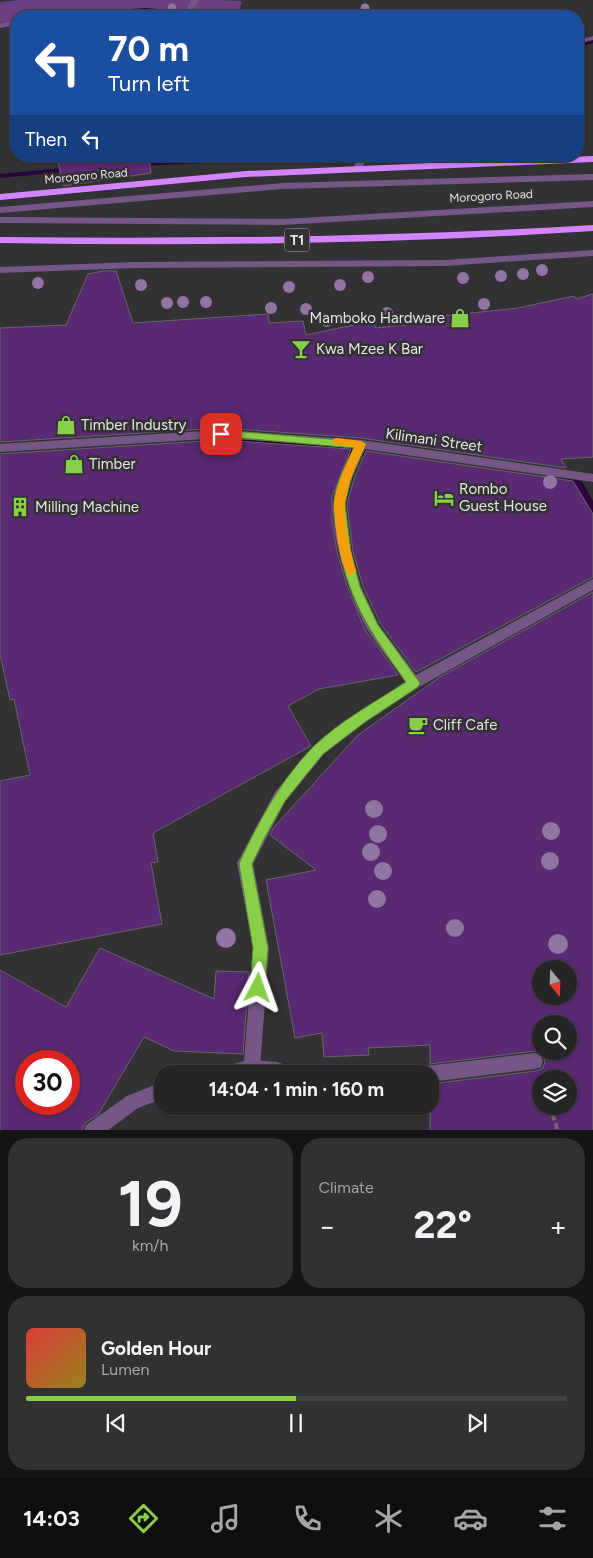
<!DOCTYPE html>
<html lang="en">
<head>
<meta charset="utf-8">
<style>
	:root { --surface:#262526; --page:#323132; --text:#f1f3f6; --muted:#a4a5a7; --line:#424243; --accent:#89ce48 }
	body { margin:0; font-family:Figtree,sans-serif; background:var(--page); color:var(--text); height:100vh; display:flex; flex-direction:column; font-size:19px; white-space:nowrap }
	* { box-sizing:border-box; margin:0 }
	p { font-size:16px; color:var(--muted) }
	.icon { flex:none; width:28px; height:28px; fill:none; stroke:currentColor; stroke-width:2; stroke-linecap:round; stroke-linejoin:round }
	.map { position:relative; height:1130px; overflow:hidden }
	.sheet { display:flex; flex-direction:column; gap:8px; padding:8px; background:#151415; flex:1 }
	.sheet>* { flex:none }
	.top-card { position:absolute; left:10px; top:10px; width:574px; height:152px; border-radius:20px; box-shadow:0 1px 4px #0004,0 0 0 1px var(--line); background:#1a4fa0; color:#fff; overflow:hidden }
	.needle { width:32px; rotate:161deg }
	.buttons { position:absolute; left:532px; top:960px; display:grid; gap:10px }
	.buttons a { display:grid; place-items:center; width:45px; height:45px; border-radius:50%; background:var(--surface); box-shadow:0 1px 4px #0004,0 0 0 1px var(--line); font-size:25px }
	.speed { position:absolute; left:15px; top:1050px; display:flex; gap:10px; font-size:25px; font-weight:700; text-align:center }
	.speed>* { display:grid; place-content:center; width:65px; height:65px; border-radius:50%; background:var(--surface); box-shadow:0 1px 4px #0004,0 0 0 1px var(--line); line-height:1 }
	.speed .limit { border:8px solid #d22; background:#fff; color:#111 }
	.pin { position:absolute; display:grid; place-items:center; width:42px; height:42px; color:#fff; margin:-21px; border-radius:10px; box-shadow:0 2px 8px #0006 }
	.me { position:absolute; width:55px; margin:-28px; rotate:4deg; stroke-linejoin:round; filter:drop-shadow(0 0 4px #0008) }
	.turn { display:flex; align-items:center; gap:18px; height:105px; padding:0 15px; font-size:22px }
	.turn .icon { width:65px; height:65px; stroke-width:2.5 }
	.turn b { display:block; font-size:35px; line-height:42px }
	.then { display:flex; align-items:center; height:48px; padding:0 15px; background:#0003; gap:10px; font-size:19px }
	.big { font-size:38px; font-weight:700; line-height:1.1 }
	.sheet .tile { flex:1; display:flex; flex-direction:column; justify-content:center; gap:8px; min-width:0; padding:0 18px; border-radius:20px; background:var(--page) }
	.sheet .dial { align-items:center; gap:0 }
	.dial b { font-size:65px; line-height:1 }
	.song { display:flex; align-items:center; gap:15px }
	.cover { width:60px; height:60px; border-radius:8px; background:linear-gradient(135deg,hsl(0 70% 55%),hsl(50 70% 35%)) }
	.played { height:5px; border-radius:2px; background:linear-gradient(90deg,var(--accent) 50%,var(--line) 50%) }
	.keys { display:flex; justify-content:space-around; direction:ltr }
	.heat { display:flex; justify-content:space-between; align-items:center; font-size:28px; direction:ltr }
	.sheet .tiles { flex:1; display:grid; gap:8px; grid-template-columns:1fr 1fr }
	.tile:last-child { grid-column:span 2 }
	.trip { position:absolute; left:154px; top:1065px; width:285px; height:50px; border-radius:20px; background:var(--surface); box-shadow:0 1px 4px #0004,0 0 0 1px var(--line); font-weight:700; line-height:50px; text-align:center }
	.tabs { display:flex; height:80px; justify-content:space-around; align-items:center; background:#0f0f0f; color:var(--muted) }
	.tabs .icon { width:35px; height:35px }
	.tabs .active { color:var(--accent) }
	.tabs b { font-size:22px; color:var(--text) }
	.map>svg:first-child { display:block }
	.green { fill:#6b4082 }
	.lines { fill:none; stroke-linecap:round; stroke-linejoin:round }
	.stream { fill:#2b063c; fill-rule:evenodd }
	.building { fill:#592971; stroke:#686669; fill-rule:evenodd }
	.path { stroke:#6b6a6c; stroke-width:4; stroke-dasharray:6 3; stroke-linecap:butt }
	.lane { fill:#755787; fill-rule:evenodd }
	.street { fill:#755787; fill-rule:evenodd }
	.highway { fill:#d384fe; fill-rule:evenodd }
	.tree { fill:#9074a1 }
	.route { fill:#89ce48; stroke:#59862f }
	.slow { fill:#f59e0b }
	.labels { text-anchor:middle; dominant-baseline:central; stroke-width:5; stroke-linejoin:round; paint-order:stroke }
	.far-street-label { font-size:12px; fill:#e5e4e6; stroke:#323133 }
	.shield { fill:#323133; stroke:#afaeb0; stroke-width:1 }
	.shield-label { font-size:14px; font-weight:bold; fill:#e5e4e6 }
	.poi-label { font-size:15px; fill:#e5e4e6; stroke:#323133; text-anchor:start }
	.street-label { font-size:15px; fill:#e5e4e6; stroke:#323133 }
</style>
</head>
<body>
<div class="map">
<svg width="593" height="1131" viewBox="0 0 593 1131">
	<rect width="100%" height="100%" fill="#323133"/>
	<!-- green -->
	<path class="green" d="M 19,0 L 219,0 L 242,1 L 238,16 L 16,16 L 16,25 L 0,27 L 0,2 Z"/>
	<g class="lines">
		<!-- stream -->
		<g class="stream">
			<path d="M 146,8 L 180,11 L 183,13 L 180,15 L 146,12 L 77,16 L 49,16 L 52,14 Z"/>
			<path d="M 593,39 L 593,43 L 578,48 L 578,44 Z"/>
			<path d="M 264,156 L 275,156 L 277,158 L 273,160 L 137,166 L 133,164 L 137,162 Z"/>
			<path d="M 73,167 L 77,169 L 76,171 L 0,178 L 0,174 Z"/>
			<path d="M 302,439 L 379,453 L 384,456 L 379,459 L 302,445 L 242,446 L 237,443 L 242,440 Z"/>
			<path d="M 561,478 L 582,481 L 593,501 L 593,515 L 590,514 L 576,486 L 558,483 L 556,481 Z"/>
		</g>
	</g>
	<!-- building -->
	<g class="building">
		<path d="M 57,156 L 149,156 L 151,173 L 63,186 Z"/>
		<path d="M 103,271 L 116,271 L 133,323 L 268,314 L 269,323 L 303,321 L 306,335 L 373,321 L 376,328 L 446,320 L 444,316 L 518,308 L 574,296 L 576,299 L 593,294 L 593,457 L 561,459 L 566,468 L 361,438 L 221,428 L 0,442 L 0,328 L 66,325 L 88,274 Z"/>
		<path d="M 221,440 L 351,449 L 332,497 L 332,520 L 337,552 L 347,586 L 365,630 L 398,675 L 319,689 L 288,706 L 311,746 L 153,833 L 158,862 L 151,863 L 162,924 L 0,955 L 0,781 L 30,775 L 14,699 L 10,700 L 0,654 L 0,454 Z"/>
		<path d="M 366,451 L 573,481 L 593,514 L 593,577 L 416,672 L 380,623 L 363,586 L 353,552 L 347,504 L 354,479 Z"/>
		<path d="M 593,592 L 593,1131 L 430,1131 L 430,1084 L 536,1071 L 543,1068 L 545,1062 L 543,1054 L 535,1051 L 430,1064 L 430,1045 L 368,1048 L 369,1055 L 324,1057 L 322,1033 L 295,1038 L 266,880 L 316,870 L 270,835 L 274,827 L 358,735 L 440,677 ZM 541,969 L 569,969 L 569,996 L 541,996 ZM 541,1024 L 569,1024 L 569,1051 L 541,1051 ZM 541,1079 L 569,1079 L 569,1106 L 541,1106 Z"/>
		<path d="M 100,948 L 214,999 L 216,971 L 249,972 L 243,1054 L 174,1051 L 144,1037 L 98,1115 L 85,1123 L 82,1131 L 0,1131 L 0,970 L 66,1007 ZM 26,1061 L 69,1061 L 69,1104 L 26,1104 Z"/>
	</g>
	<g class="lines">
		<!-- path -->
		<path class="path" d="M 550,1106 L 558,1131"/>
		<!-- lane -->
		<g class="lane">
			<path d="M 593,174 L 593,180 L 283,189 L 0,213 L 0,207 L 283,183 Z"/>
			<path d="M 593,201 L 593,207 L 283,225 L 0,223 L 0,217 L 283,219 Z"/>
			<path d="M 593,250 L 593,256 L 445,266 L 136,268 L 0,273 L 0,267 L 136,262 L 445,260 Z"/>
			<path d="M 535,1053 L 541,1055 L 543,1061 L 541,1067 L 535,1069 L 430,1082 L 430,1074 L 418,1074 L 420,1068 L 426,1066 Z"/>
			<path d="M 252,1060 L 277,1062 L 293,1068 L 295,1074 L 246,1074 L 244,1068 L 246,1062 Z"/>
		</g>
		<!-- street -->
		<g class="street">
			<path d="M 191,0 L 199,0 L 193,10 L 200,16 L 191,16 L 187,14 L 165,16 L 99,16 L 103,14 L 156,13 L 186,9 Z"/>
			<path d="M 16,21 L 16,25 L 0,28 L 0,24 Z"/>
			<path d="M 593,36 L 593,40 L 578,44 L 578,40 Z"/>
			<path d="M 359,156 L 368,156 L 361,170 L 358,171 L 353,168 Z"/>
			<path d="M 221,430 L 361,440 L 593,474 L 593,482 L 365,449 L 352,478 L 345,504 L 351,552 L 361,587 L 378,624 L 416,675 L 593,579 L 593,590 L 419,687 L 366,722 L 324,754 L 285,802 L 253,864 L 269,948 L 260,1068 L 258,1074 L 218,1074 L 220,1068 L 244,1061 L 253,948 L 237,863 L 275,792 L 314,746 L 356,714 L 405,682 C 393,664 378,647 367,629 C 350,597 332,542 333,505 C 334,485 346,465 354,447 L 221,438 L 0,452 L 0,444 Z"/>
			<path d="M 162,1082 L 162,1099 L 138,1108 L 107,1131 L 84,1131 L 86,1125 L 127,1096 Z"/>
		</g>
		<!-- highway -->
		<g class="highway">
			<path d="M 593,156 L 593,162 L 246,177 L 0,200 L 0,194 L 246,171 Z"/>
			<path d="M 593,225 L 593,231 C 395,244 198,246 0,243 L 0,237 C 198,239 395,237 593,225 Z"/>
		</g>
	</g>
	<!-- trees -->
	<g class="tree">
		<circle cx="172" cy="8" r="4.5"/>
		<circle cx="365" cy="8" r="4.5"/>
		<circle cx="542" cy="270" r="6"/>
		<circle cx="523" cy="274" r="6"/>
		<circle cx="501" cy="276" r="6"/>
		<circle cx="368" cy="277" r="6"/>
		<circle cx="463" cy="278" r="6"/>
		<circle cx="38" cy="283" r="6"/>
		<circle cx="141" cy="285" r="6"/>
		<circle cx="340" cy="285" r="6"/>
		<circle cx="289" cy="287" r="6"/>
		<circle cx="183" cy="302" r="6"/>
		<circle cx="206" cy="302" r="6"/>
		<circle cx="167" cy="303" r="6"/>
		<circle cx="484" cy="304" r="6"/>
		<circle cx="271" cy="308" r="6"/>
		<circle cx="306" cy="309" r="6"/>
		<circle cx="387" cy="313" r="6"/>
		<circle cx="327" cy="321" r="6"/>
		<circle cx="550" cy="482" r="7"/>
		<circle cx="374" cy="809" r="9"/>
		<circle cx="551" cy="831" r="9"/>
		<circle cx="378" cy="834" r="9"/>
		<circle cx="371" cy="852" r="9"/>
		<circle cx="550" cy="861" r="9"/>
		<circle cx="383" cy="871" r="9"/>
		<circle cx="377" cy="899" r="9"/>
		<circle cx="455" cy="928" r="9"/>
		<circle cx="226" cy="938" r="10"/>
		<circle cx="558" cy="944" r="10"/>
	</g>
	<!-- route -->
	<path class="route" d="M 221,430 L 364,442 L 366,444 L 351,478 L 345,504 L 351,552 L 360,587 L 378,625 L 420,683 L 418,687 L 365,722 L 323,754 L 285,801 L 265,837 L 252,864 L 268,948 L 265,988 L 263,993 L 258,995 L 253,993 L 250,988 L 253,948 L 239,864 L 241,859 C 260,819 282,778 314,746 C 340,721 375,702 406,682 C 369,630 345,597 337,531 C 336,523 334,514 334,505 C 334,485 346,465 354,448 L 217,436 L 216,434 Z"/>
	<!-- slow -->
	<path class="slow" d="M 337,438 L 361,441 L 366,444 C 357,463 348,482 345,503 C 343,521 351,553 356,571 L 350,576 C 340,572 333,513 334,502 C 337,483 346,465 354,447 L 333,444 L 333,439 Z"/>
	<!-- icons -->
	<defs>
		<symbol id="shop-bare" viewBox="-9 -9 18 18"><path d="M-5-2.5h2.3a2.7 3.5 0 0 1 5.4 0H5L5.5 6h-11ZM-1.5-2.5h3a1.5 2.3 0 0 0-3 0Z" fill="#89ce48" stroke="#323133" stroke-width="2.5" paint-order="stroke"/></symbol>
		<symbol id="bar-bare" viewBox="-9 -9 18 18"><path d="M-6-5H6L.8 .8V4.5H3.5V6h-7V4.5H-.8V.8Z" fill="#89ce48" stroke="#323133" stroke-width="2.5" paint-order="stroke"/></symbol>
		<symbol id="hotel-bare" viewBox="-9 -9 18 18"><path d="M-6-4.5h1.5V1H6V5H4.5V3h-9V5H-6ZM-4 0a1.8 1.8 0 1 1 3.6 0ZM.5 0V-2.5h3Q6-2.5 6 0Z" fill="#89ce48" stroke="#323133" stroke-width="2.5" paint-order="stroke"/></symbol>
		<symbol id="building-bare" viewBox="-9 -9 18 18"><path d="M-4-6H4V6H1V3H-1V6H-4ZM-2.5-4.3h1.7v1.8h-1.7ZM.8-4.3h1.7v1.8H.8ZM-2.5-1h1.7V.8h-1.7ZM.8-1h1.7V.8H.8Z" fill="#89ce48" stroke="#323133" stroke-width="2.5" paint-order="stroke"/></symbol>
		<symbol id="cafe-bare" viewBox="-9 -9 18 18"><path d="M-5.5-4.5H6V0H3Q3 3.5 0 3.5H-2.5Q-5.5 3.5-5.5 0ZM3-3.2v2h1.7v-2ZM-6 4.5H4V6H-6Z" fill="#89ce48" stroke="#323133" stroke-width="2.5" paint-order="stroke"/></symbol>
	</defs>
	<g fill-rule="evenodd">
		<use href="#shop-bare" x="446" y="304" width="28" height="28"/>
		<use href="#bar-bare" x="287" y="335" width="28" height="28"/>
		<use href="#shop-bare" x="52" y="411" width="28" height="28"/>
		<use href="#shop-bare" x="60" y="450" width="28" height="28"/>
		<use href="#hotel-bare" x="430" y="484" width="28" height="28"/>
		<use href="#building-bare" x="6" y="493" width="28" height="28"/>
		<use href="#cafe-bare" x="404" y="711" width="28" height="28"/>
	</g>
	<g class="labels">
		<!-- far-street labels -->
		<g class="far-street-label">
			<text transform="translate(86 176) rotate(-5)">Morogoro Road</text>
			<text transform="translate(491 196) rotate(-3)">Morogoro Road</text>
		</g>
		<!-- shield labels -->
		<rect class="shield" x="284.5" y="228.5" width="25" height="23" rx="4"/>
		<g class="shield-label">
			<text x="297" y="240">T1</text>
		</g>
		<!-- poi labels -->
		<g class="poi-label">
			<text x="445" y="318" text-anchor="end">Mamboko Hardware</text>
			<text x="316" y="349">Kwa Mzee K Bar</text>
			<text x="81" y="425">Timber Industry</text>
			<text x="89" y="464">Timber</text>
			<text x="459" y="489">Rombo<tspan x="459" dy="17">Guest House</tspan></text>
			<text x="35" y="507">Milling Machine</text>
			<text x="433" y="725">Cliff Cafe</text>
		</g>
		<!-- street labels -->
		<g class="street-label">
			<text transform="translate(434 440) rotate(8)">Kilimani Street</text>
		</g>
	</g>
</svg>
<div class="buttons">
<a><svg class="needle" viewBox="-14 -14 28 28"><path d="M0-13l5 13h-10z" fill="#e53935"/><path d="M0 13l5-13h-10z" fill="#a4a5a7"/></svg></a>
<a><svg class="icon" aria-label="search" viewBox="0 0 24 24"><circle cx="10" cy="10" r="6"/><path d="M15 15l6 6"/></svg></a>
<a><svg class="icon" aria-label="layers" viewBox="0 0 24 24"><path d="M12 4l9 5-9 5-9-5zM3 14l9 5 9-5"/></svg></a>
</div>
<div class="speed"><div class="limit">30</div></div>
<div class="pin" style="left:221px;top:434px;background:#d93025"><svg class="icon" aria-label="arrive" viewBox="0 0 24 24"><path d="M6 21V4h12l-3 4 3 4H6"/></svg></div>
<svg class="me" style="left:258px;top:988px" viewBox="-20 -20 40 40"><path d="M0-17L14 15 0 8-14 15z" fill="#89ce48" stroke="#fff" stroke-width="4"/></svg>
<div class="trip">14:04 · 1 min · 160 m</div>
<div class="top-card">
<div class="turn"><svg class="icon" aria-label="left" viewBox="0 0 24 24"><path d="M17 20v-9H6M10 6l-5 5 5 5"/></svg><div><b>70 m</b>Turn left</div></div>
<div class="then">Then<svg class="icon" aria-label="left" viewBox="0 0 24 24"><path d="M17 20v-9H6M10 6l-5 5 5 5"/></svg></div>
</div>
</div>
<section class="sheet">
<div class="tiles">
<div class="tile dial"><b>19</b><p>km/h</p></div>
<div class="tile"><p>Climate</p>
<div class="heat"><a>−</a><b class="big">22°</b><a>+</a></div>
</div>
<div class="tile">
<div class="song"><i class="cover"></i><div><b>Golden Hour</b><p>Lumen</p></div></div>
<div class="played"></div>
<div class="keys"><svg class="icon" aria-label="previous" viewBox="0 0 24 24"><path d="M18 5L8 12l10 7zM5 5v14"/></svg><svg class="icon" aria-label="pause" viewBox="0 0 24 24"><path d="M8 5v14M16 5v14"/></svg><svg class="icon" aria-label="next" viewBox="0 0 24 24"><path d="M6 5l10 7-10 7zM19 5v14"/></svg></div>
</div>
</div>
</section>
<nav class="tabs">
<b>14:03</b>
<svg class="icon active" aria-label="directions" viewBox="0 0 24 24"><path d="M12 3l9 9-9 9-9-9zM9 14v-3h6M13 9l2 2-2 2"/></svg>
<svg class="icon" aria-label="music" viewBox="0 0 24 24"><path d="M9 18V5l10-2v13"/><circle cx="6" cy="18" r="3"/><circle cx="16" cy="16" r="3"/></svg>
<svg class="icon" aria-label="phone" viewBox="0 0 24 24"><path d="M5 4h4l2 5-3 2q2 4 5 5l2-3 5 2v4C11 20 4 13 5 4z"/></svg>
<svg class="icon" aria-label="climate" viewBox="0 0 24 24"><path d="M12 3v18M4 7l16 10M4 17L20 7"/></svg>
<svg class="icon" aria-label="car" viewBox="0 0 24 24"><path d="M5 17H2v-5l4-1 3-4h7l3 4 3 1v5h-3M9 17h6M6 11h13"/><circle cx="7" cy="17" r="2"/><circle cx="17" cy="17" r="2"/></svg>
<svg class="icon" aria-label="filters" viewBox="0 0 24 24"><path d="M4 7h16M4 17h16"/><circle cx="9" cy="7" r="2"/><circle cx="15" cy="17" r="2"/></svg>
</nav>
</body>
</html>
